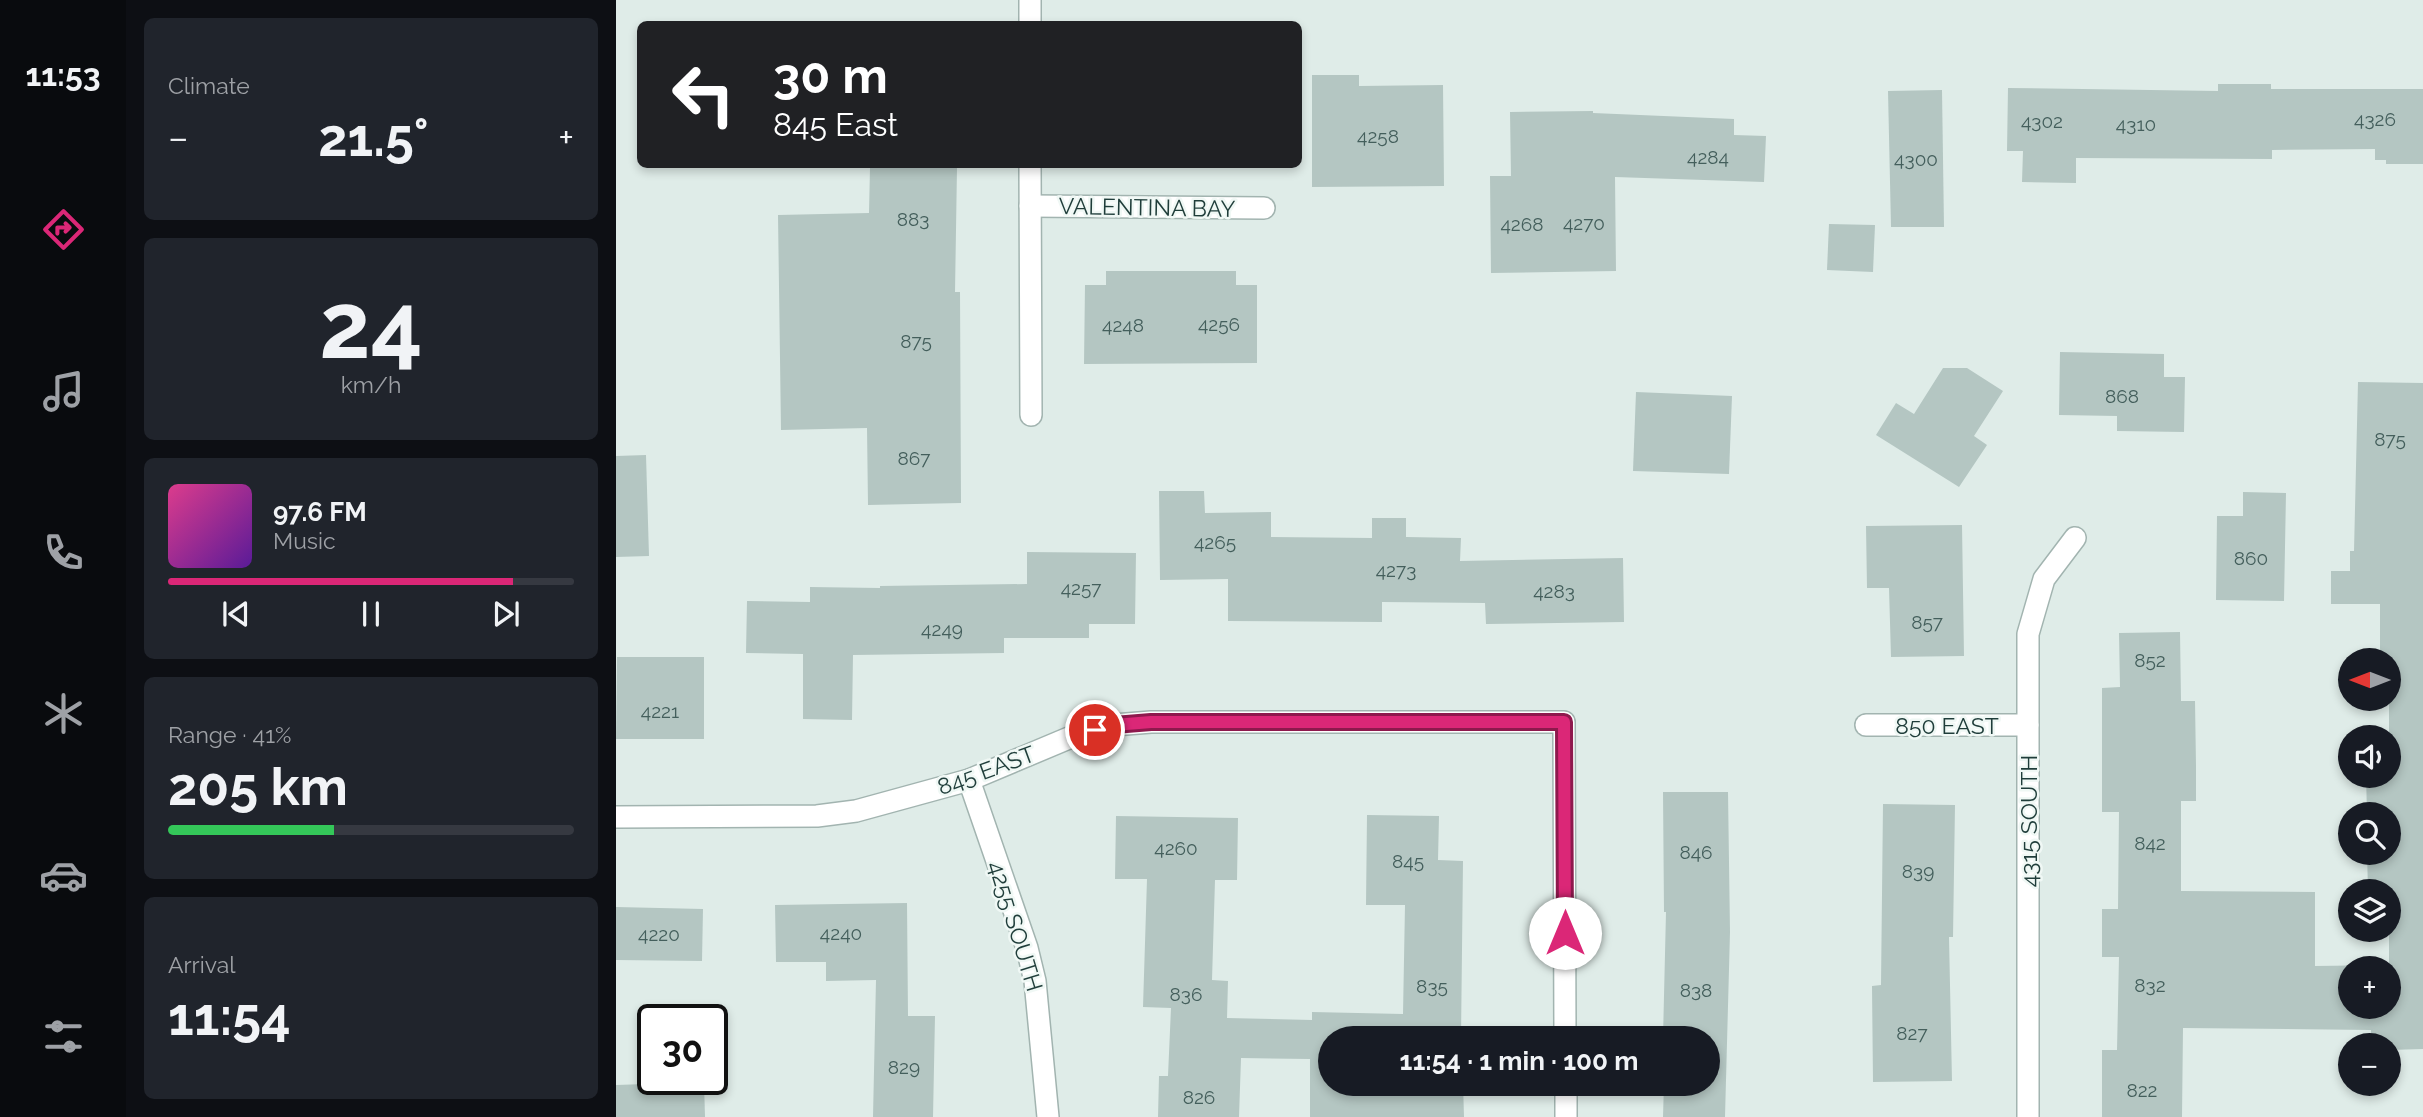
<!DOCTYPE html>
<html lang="en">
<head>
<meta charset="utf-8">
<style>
	:root { --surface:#171b24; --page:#20242c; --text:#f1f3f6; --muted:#9ea1a6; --line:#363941; --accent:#db2777 }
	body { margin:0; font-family:Raleway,sans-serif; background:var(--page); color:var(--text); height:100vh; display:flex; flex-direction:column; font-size:26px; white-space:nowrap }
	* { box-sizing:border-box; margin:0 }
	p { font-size:23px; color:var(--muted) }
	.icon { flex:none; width:38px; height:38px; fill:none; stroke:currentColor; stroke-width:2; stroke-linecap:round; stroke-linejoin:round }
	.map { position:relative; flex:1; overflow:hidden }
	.panel { display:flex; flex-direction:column; gap:18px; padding:18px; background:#0d0f14; width:490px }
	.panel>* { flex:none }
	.banner { position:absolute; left:21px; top:21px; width:665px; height:147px; border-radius:10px; box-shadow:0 4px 10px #0003; background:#202124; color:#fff; overflow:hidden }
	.needle { width:46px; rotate:270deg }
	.tools { position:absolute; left:1722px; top:648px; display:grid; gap:14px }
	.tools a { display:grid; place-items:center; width:63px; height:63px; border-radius:50%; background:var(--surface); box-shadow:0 4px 10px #0003; font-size:35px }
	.speed { position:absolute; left:21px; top:1004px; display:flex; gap:14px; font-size:35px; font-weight:700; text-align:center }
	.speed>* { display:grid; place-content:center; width:91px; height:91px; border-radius:50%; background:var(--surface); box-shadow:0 4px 10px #0003; line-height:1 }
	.speed .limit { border:4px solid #111; border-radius:10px; background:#fff; color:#111 }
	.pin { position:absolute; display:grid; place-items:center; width:60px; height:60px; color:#fff; margin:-30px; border:4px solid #fff; border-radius:50%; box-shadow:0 2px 7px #0007 }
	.me { position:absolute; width:77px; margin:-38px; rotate:0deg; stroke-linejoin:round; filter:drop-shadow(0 0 5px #0008) }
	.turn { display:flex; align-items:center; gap:24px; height:147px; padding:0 21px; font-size:32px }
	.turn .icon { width:91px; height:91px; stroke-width:2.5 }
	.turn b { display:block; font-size:49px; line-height:60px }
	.big { font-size:52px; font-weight:700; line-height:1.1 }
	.panel .tile { flex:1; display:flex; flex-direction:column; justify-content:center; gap:10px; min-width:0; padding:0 24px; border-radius:10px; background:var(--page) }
	.panel .dial { align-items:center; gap:0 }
	.dial b { font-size:91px; line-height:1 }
	.song { display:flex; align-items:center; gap:21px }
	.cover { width:84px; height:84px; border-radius:10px; background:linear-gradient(135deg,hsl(330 70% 55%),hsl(270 70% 35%)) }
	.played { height:7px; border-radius:4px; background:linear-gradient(90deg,var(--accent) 85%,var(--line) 85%) }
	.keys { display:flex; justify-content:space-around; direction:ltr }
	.heat { display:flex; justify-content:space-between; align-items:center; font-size:38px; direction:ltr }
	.charge { height:10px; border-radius:5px; background:linear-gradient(90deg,#34c759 41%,var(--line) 0) }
	.trip { position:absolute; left:702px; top:1026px; width:402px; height:70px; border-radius:35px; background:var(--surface); box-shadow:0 4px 10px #0003; font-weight:700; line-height:70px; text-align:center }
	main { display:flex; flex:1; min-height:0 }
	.tab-bar { display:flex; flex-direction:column; width:126px; justify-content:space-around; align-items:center; background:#090b0e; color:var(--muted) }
	.tab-bar .icon { width:49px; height:49px }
	.tab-bar .selected { color:var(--accent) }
	.tab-bar b { font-size:32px; color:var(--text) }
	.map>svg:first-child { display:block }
	.building { fill:#b4c6c2; fill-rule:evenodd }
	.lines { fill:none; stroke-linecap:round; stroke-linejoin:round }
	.minor-casing { stroke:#a2b4b0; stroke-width:24 }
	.minor { stroke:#fff; stroke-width:21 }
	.route-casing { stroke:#8e194d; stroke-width:18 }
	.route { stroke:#db2777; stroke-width:12 }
	.labels { text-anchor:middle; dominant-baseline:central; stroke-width:5; stroke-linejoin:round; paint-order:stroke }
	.number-label { font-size:19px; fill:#445f5c }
	.street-label { font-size:23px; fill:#1f3d3a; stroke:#f0f8f5 }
</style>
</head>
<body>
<main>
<nav class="tab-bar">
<b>11:53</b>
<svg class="icon selected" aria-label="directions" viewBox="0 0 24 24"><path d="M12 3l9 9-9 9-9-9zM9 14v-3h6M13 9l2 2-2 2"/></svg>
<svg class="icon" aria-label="music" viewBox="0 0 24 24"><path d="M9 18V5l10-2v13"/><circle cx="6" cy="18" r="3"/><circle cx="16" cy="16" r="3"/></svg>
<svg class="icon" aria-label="phone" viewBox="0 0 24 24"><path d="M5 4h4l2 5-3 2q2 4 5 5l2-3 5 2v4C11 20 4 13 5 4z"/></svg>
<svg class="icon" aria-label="climate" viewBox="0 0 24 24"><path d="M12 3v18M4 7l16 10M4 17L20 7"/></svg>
<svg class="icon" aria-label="car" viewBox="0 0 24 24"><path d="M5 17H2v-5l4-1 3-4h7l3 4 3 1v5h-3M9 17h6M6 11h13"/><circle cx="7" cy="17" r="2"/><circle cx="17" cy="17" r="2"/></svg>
<svg class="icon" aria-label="filters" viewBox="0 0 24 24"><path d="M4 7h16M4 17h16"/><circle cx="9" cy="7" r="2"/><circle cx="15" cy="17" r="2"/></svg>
</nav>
<section class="panel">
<div class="tile"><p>Climate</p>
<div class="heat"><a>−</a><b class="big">21.5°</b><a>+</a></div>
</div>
<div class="tile dial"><b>24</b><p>km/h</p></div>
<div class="tile">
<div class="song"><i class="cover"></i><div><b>97.6 FM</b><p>Music</p></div></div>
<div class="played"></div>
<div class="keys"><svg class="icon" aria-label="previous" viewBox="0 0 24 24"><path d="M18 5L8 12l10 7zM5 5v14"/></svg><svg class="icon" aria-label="pause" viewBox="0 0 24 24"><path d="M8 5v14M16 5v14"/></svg><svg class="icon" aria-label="next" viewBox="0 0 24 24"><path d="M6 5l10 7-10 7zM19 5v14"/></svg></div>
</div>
<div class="tile"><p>Range · 41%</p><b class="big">205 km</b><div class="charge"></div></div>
<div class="tile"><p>Arrival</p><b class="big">11:54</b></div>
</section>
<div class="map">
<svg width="1807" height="1117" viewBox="0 0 1807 1117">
	<rect width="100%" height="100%" fill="#dfece8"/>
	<!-- building -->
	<g class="building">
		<path d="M 696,75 L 743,75 L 743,86 L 827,85 L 828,186 L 696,187 Z"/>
		<path d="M 1602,84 L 1655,84 L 1655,89 L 1807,89 L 1807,164 L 1770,164 L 1770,160 L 1759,160 L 1759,149 L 1656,150 L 1656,159 L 1460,158 L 1460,183 L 1406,182 L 1407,151 L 1391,151 L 1392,88 L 1602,91 Z"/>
		<path d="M 1326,90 L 1328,227 L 1275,227 L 1272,91 Z"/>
		<path d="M 977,111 L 977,113 L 1118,119 L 1118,135 L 1150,136 L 1148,182 L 999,177 L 1000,271 L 875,273 L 874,176 L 895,176 L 894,112 Z"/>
		<path d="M 254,168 L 341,168 L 339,292 L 344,292 L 345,503 L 252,505 L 251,428 L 165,430 L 162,215 L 253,213 Z"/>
		<path d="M 1213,224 L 1259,225 L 1257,272 L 1211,270 Z"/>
		<path d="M 490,271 L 620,271 L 620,285 L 641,285 L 641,363 L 468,364 L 469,285 L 490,285 Z"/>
		<path d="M 1444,352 L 1548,354 L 1548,377 L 1569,377 L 1568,432 L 1501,431 L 1501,416 L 1443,415 Z"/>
		<path d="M 1327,368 L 1351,368 L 1387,391 L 1358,436 L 1371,445 L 1343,487 L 1260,435 L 1280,403 L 1298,414 Z"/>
		<path d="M 1742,382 L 1807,383 L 1807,1049 L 1773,1050 L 1773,1045 L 1755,1045 L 1755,1030 L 1567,1028 L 1566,1117 L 1486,1117 L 1486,1050 L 1501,1050 L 1503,957 L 1486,957 L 1486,909 L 1502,909 L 1503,812 L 1486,812 L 1486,688 L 1504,687 L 1503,633 L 1564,632 L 1565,701 L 1579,701 L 1580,766 L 1580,801 L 1565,801 L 1565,891 L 1699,892 L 1699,966 L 1773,965 L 1773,891 L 1752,891 L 1751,852 L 1773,852 L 1773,814 L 1751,814 L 1750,775 L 1773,775 L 1773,703 L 1764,703 L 1764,698 L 1773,698 L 1773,660 L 1764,660 L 1764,604 L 1715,604 L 1715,571 L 1734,571 L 1734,551 L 1738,551 ZM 1734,968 L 1773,968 L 1773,1006 L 1734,1006 Z"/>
		<path d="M 1020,392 L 1116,396 L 1113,474 L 1017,471 Z"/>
		<path d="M 30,455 L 33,556 L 0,557 L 0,456 Z"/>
		<path d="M 543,491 L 588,491 L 589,513 L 655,512 L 655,537 L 756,538 L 756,518 L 790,518 L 790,537 L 845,538 L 844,561 L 1007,558 L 1008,622 L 870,624 L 869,603 L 766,602 L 766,622 L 612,621 L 612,579 L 544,580 Z"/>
		<path d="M 1627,492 L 1670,493 L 1668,601 L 1600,600 L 1601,516 L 1627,516 Z"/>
		<path d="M 1346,525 L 1348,656 L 1275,657 L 1273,588 L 1251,588 L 1250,526 Z"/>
		<path d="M 411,552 L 520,553 L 519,624 L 473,624 L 473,638 L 388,638 L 388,653 L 237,655 L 236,720 L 187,719 L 187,654 L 130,653 L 131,601 L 194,602 L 194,587 L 264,588 L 264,586 L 411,584 Z"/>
		<path d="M 1,657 L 88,657 L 88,739 L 0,739 Z"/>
		<path d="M 1047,792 L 1112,792 L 1114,932 L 1109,1117 L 1047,1117 L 1048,1083 L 1092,1083 L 1092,1038 L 1047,1038 L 1050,912 L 1048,912 Z"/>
		<path d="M 1267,804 L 1339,805 L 1337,937 L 1333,937 L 1336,1081 L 1257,1082 L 1256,986 L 1265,985 Z"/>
		<path d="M 751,815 L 823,816 L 822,860 L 847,861 L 845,1038 L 714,1038 L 714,1083 L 847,1083 L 848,1117 L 694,1117 L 694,1059 L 625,1058 L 623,1117 L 542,1117 L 543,1076 L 552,1076 L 555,1008 L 527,1007 L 531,879 L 499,879 L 500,816 L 622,818 L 621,880 L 599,880 L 596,980 L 612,981 L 611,1018 L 696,1020 L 696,1012 L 787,1014 L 789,905 L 750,905 Z"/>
		<path d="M 291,903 L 292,1016 L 319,1016 L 317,1117 L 257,1117 L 260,980 L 210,981 L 210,962 L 160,962 L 159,905 Z"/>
		<path d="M 0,907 L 87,909 L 86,961 L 0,960 Z"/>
		<path d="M 88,1082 L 89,1117 L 0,1117 L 0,1085 Z"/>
	</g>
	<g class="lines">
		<defs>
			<g id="minor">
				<path d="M 414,0 L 414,24"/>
				<path d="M 414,164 L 415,415"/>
				<path d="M 414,206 L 648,208"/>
				<path d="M 1250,725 L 1412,725"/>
				<path d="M 353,780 L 411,948 L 419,981 L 432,1117"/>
				<path d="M 0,817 L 201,816 L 240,811 L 353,780 L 460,735 L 498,725 L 535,722 L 948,722 L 949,1038"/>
				<path d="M 950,1083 L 950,1117"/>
				<path d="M 1412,1117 L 1412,634 L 1428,579 L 1459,538"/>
			</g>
		</defs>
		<!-- minor casing -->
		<use href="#minor" class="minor-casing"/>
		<!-- minor -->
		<use href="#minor" class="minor"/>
	</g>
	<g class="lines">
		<defs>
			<path id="route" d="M 479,730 L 498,725 L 535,722 L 948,722 L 949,933"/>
		</defs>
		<!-- route casing -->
		<use href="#route" class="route-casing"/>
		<!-- route -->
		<use href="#route" class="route"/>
	</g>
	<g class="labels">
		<!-- number labels -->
		<g class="number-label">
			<text x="1759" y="119">4326</text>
			<text x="1426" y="121">4302</text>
			<text x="1520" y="124">4310</text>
			<text x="762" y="136">4258</text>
			<text x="1092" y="157">4284</text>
			<text x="1300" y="159">4300</text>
			<text x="297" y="219">883</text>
			<text x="968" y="223">4270</text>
			<text x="906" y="224">4268</text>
			<text x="603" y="324">4256</text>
			<text x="507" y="325">4248</text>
			<text x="300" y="341">875</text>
			<text x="1506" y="396">868</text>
			<text x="1774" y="439">875</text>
			<text x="298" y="458">867</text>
			<text x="599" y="542">4265</text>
			<text x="1635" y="558">860</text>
			<text x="780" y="570">4273</text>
			<text x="465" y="588">4257</text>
			<text x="938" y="591">4283</text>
			<text x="1311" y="622">857</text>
			<text x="326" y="629">4249</text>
			<text x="1534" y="660">852</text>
			<text x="44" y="711">4221</text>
			<text x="1534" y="843">842</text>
			<text x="560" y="848">4260</text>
			<text x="1080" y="852">846</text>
			<text x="792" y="861">845</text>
			<text x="1302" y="871">839</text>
			<text x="225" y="933">4240</text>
			<text x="43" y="934">4220</text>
			<text x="1534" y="985">832</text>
			<text x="816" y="986">835</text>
			<text x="1080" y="990">838</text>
			<text x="570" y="994">836</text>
			<text x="1296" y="1033">827</text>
			<text x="288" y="1067">829</text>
			<text x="1526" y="1090">822</text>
			<text x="583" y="1097">826</text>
		</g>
		<!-- street labels -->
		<g class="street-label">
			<text transform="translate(531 207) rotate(1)">VALENTINA BAY</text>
			<text x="1331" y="725">850 EAST</text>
			<text transform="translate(370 770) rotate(-20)">845 EAST</text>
			<text transform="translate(1412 821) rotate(-90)">4315 SOUTH</text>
			<text transform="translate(400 926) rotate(73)">4255 SOUTH</text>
		</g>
	</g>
</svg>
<div class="tools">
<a><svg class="needle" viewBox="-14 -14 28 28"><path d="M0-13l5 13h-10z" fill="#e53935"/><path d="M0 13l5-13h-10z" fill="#9ea1a6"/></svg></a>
<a><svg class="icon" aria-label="sound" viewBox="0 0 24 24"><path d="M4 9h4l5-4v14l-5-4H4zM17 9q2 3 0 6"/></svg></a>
<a><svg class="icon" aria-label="search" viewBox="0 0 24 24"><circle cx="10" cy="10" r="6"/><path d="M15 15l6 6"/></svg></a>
<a><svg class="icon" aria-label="layers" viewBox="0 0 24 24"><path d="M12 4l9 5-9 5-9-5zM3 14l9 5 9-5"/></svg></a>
<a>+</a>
<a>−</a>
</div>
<div class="speed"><div class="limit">30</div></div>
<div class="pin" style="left:479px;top:730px;background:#d93025"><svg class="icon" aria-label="arrive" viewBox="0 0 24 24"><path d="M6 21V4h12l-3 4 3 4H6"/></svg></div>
<svg class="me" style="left:949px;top:933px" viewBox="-20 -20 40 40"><circle r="19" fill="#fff"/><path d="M0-13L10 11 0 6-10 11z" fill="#db2777"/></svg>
<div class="trip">11:54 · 1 min · 100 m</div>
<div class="banner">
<div class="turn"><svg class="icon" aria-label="left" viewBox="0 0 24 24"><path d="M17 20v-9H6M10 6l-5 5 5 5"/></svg><div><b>30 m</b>845 East</div></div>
</div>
</div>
</main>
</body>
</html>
